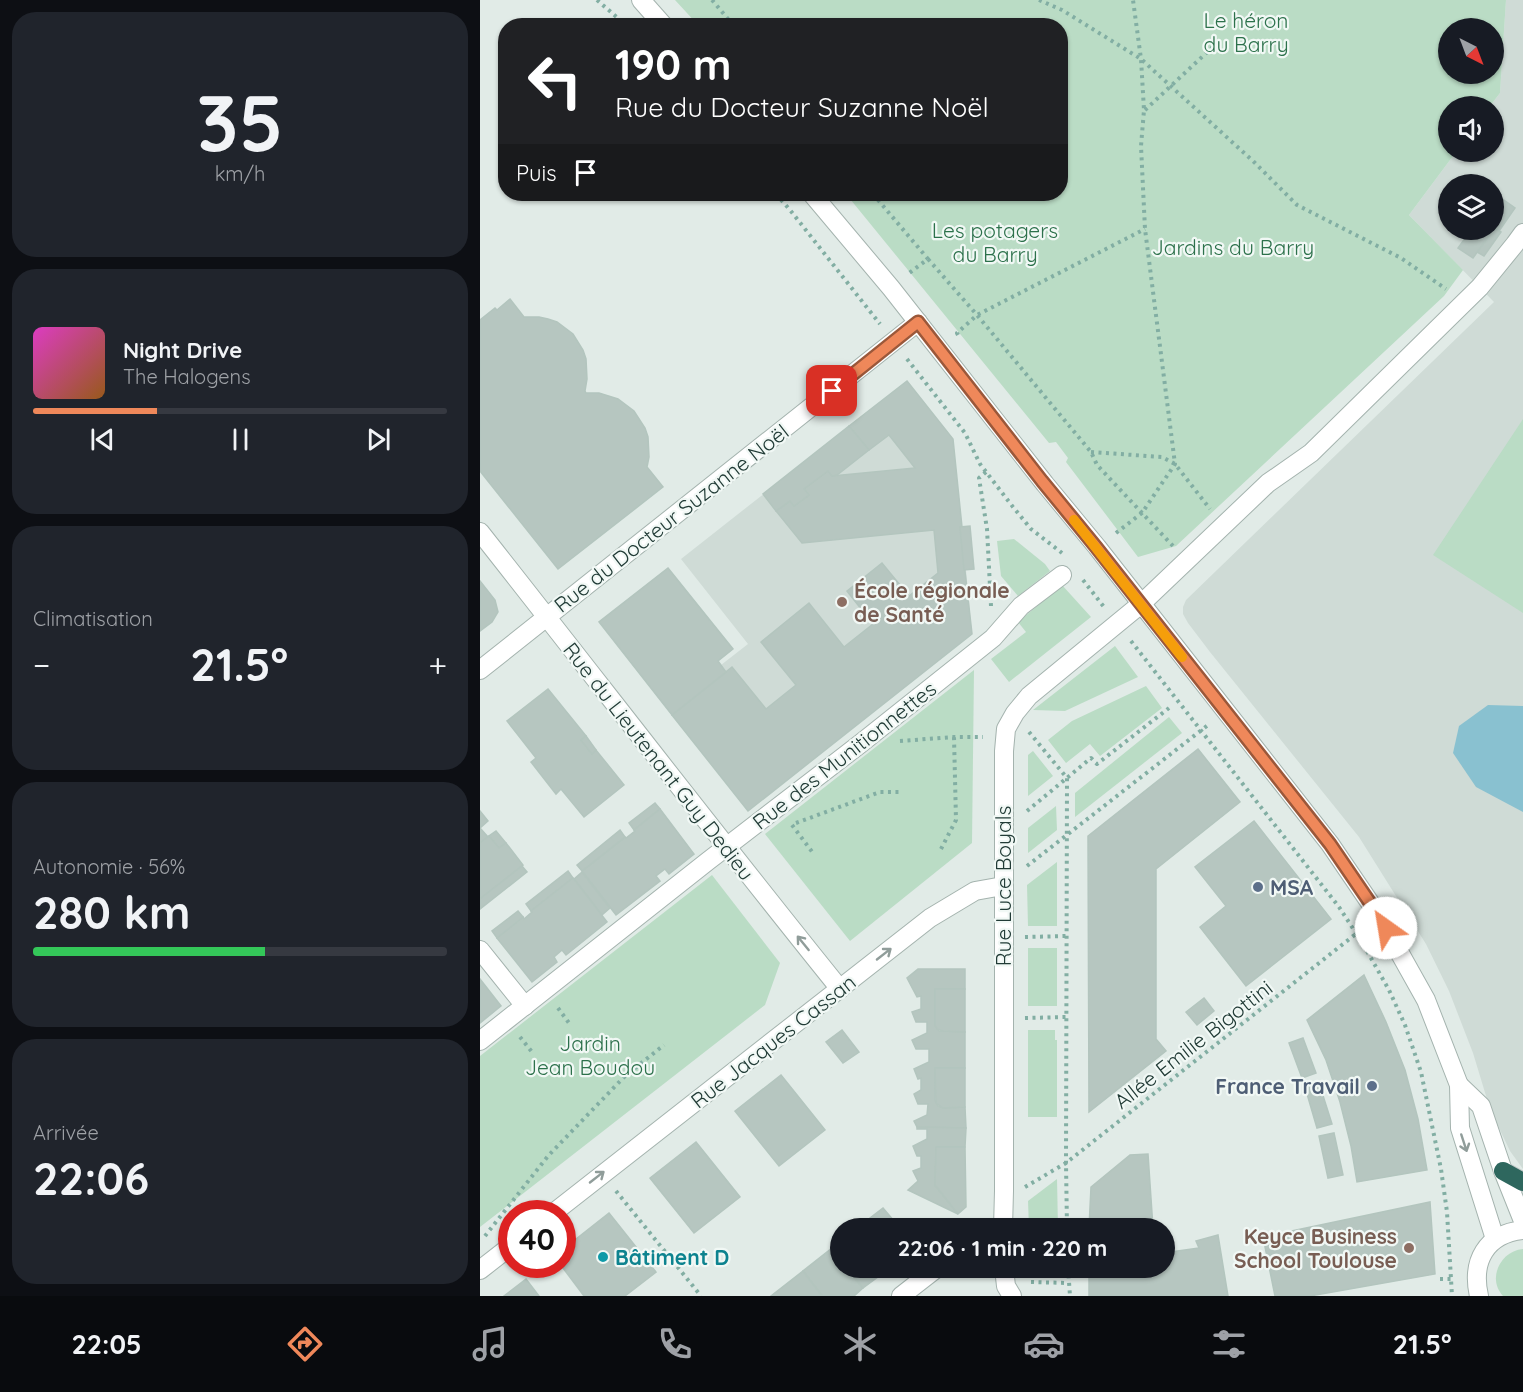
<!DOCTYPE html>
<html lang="fr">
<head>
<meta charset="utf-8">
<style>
	:root { --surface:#171b24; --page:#20242c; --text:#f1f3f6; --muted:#9ea1a6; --line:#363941; --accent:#ef885a }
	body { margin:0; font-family:Quicksand,sans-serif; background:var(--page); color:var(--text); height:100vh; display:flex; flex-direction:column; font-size:22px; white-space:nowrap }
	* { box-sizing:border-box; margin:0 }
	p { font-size:20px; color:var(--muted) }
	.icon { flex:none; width:33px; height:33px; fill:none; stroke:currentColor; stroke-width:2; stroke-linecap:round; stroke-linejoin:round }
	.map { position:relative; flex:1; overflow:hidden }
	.drawer { display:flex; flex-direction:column; gap:12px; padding:12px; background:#0d0f14; width:480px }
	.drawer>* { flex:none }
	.banner { position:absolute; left:18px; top:18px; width:570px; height:183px; border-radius:24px; box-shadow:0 2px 4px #0004; background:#202124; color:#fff; overflow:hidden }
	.needle { width:39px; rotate:138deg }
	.buttons { position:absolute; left:958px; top:18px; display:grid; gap:12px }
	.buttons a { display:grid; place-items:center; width:66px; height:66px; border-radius:50%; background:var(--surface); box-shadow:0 2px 4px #0004; font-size:30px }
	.speed { position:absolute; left:18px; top:1200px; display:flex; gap:12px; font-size:30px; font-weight:700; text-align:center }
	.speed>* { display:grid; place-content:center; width:78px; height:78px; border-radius:50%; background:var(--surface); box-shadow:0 2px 4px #0004; line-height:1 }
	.speed .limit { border:9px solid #d22; background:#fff; color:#111 }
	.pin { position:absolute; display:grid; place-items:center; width:51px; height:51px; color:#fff; margin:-26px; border-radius:12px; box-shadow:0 3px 9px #0006 }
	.me { position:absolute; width:66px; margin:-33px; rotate:328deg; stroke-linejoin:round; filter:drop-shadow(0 0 4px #0008) }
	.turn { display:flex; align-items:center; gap:21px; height:126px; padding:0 18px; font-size:27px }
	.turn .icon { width:78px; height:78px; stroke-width:2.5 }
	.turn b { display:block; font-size:42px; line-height:51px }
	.then { display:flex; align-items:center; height:57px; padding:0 18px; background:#0003; gap:12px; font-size:22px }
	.big { font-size:45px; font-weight:700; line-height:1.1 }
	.drawer .tile { flex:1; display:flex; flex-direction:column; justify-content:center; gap:9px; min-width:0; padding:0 21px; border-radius:24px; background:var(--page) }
	.drawer .dial { align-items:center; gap:0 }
	.dial b { font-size:78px; line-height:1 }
	.song { display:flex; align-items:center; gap:18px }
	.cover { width:72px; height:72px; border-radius:9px; background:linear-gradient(135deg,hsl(310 70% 55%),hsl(30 70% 35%)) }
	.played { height:6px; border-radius:3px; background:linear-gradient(90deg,var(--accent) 30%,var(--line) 30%) }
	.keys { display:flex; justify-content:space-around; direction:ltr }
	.heat { display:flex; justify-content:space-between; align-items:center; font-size:33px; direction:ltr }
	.charge { height:9px; border-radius:4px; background:linear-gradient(90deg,#34c759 56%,var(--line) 0) }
	.trip { position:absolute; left:350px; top:1218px; width:345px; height:60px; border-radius:30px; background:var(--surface); box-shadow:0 2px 4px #0004; font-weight:700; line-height:60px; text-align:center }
	.menu { display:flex; height:96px; justify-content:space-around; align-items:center; background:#090b0e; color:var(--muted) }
	.menu .icon { width:42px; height:42px }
	.menu .selected { color:var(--accent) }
	.menu b { font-size:27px; color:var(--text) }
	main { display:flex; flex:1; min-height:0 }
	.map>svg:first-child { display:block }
	.built { fill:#cfdbd6; fill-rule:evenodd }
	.green { fill:#badcc5; fill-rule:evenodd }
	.water { fill:#89c1d0 }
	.building { fill:#b6c6c0; stroke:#b3c5be; stroke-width:1.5 }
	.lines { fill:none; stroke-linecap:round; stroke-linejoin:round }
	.minor-casing { stroke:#a4b3ae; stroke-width:20 }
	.highway-casing { stroke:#c1c8c7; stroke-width:20 }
	.path { stroke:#82aea3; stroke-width:4; stroke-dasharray:3 4.5; stroke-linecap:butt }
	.minor { stroke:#fff; stroke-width:18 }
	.highway { stroke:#2e675e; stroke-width:18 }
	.oneway { stroke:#909d9a }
	.route-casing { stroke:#9b583a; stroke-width:15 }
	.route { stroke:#ef885a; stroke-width:10 }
	.slow { stroke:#f59e0b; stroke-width:10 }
	.education-dot { fill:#8d6e63; stroke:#f1f8f5; stroke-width:2 }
	.service-dot { fill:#5c6f8a; stroke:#f1f8f5; stroke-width:2 }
	.culture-dot { fill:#0f9aa8; stroke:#f1f8f5; stroke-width:2 }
	.labels { text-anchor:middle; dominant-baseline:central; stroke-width:4.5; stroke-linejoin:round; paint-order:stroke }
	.park-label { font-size:21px; fill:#2c714b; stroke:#f1f8f5 }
	.street-label { font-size:21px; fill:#213b36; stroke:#f1f8f5 }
	.education-label { font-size:21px; font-weight:bold; fill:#785e54; stroke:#f1f8f5; text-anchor:start }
	.service-label { font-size:21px; font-weight:bold; fill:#4e5e75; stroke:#f1f8f5; text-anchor:start }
	.culture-label { font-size:21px; font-weight:bold; fill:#0d838f; stroke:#f1f8f5; text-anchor:start }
</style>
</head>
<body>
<main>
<section class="drawer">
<div class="tile dial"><b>35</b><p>km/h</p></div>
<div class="tile">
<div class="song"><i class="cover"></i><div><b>Night Drive</b><p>The Halogens</p></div></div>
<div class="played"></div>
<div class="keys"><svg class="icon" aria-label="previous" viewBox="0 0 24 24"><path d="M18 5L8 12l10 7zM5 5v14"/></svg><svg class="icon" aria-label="pause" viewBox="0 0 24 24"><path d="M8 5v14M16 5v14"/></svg><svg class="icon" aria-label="next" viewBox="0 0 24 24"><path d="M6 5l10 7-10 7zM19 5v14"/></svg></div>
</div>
<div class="tile"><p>Climatisation</p>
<div class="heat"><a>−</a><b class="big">21.5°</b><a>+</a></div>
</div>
<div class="tile"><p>Autonomie · 56%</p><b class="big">280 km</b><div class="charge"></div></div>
<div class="tile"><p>Arrivée</p><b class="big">22:06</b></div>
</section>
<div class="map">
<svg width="1043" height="1296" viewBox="0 0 1043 1296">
	<rect width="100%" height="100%" fill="#e1ebe7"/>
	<!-- built -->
	<g class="built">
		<path d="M 1026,0 L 1043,0 L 1043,1169 L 1030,1151 L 1010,1109 L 993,1053 L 969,991 L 946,944 L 879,837 L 730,652 L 708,623 L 703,614 L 703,607 L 706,600 L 1014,302 L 929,215 L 976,152 L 1014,152 L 1014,106 L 1010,106 L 1020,93 ZM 969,184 L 1014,184 L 1014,230 L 969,230 Z"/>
		<path d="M 427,381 L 473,439 L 482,527 L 490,526 L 492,548 L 494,569 L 486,570 L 492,634 L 268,811 L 192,715 L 246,672 L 241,665 L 268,644 L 201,559 Z"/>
	</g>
	<!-- green -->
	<g class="green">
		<path d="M 195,0 L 1026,0 L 1020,93 L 1010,106 L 969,106 L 969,152 L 976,152 L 929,215 L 983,270 L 964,296 L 696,546 L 658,557 L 586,462 L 588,458 L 576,442 L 569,443 L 366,194 L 580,194 L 580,26 L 218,25 ZM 969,28 L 1014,28 L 1014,74 L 969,74 Z"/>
		<path d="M 1043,419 L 1043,613 L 953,555 Z"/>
		<path d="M 534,539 L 565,564 L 570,571 L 538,596 L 521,576 L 517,541 Z"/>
		<path d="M 582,585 L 611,617 L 529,682 L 511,659 L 546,632 L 538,622 Z"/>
		<path d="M 635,646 L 658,677 L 585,711 L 553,710 Z"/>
		<path d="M 494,670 L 492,843 L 370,941 L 285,834 Z"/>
		<path d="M 666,686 L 682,708 L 620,756 L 610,744 L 586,763 L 568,740 L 592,721 Z"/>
		<path d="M 689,717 L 702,733 L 595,817 L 595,793 Z"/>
		<path d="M 553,751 L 573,776 L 548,796 L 548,755 Z"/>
		<path d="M 576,806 L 577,830 L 548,853 L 548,828 Z"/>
		<path d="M 577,862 L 577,926 L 548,926 L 547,885 Z"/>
		<path d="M 232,875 L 300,963 L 285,1005 L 0,1227 L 0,1056 Z"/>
		<rect x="548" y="948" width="29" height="58"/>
		<path d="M 548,1030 L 575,1030 L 575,1040 L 577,1040 L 577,1117 L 548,1117 Z"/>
		<path d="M 577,1179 L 578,1228 L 549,1228 L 548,1201 Z"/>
		<path d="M 1043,1249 L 1043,1296 L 1023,1296 C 1007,1279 1020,1251 1043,1249 Z"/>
		<rect x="549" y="1268" width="29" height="8"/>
	</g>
	<!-- water -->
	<path class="water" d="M 1008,705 L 1043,706 L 1043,812 L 996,787 L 973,753 L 979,726 Z"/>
	<!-- building -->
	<g class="building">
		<path d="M 1014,193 L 1035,208 L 1019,231 L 1014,229 Z"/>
		<path d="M 1014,228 L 1021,232 L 1004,256 L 997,252 Z"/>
		<path d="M 991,230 L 1013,230 L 993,258 L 978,248 Z"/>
		<path d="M 30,299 L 44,317 L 59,317 L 68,319 L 77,322 L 93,334 L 103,350 L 106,359 L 107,379 L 105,391 L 106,393 L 119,393 L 138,399 L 154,411 L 165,428 L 168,437 L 169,457 L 167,467 L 183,487 L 78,569 L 0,471 L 0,320 L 15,308 L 17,310 Z"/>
		<path d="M 427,381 L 473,439 L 482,527 L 480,527 L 492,634 L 268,811 L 192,715 L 252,667 L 286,709 L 316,685 L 281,642 L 329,603 L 364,647 L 393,624 L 367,591 L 402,563 L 429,596 L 458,573 L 454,530 L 322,543 L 296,511 L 310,501 L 314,506 L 329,495 L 324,489 L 348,471 L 352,476 L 435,468 L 409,435 L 389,450 L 369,426 Z"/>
		<path d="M 369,426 L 389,450 L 357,475 L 352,476 L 348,471 L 324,489 L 329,495 L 314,506 L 310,501 L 296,511 L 283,494 Z"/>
		<path d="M 490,526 L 494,569 L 484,570 L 480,527 Z"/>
		<path d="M 188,568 L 253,649 L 238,661 L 246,672 L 192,715 L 119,622 Z"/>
		<path d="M 0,581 L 15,600 L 18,612 L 12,622 L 0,631 Z"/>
		<path d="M 68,689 L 106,736 L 101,740 L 112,754 L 116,750 L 144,785 L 104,817 L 81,789 L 76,794 L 51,762 L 56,758 L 27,721 Z"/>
		<path d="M 106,736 L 116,750 L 112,754 L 101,740 Z"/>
		<path d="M 718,749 L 760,802 L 676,869 L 676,1039 L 686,1051 L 609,1112 L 608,836 Z"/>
		<path d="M 175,803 L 180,809 L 154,830 L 149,823 Z"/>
		<path d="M 180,809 L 214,854 L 189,874 L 185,869 L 176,876 L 180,881 L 136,915 L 102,871 L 145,837 L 146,838 L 155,831 L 154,830 Z"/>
		<path d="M 0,811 L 8,821 L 0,828 Z"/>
		<path d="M 774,821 L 851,919 L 766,986 L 720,927 L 746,906 L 715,867 Z"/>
		<path d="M 0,828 L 8,837 L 0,843 Z"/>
		<path d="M 140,830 L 145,837 L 102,871 L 97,865 Z"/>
		<path d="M 16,831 L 26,843 L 19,848 L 9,836 Z"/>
		<path d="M 9,836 L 19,848 L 26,843 L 43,865 L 0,899 L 0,843 Z"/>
		<path d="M 42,866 L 47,872 L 0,909 L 0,899 Z"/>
		<path d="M 88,871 L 93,878 L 51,911 L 46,904 Z"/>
		<path d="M 102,872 L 130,908 L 122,915 L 94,879 Z"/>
		<path d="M 93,878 L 127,922 L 86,955 L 82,950 L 74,957 L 77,962 L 52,982 L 17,938 L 43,917 L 44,919 L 52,912 L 51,911 Z"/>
		<path d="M 38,911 L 43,917 L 17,938 L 12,931 Z"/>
		<path d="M 438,969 L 485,969 L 485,989 L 455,989 L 455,1025 L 459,1031 L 463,1031 L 485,1032 L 485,1068 L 455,1068 L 455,1100 L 458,1106 L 463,1108 L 485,1107 L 486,1128 L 437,1127 L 434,1121 L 447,1115 L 448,1104 L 438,1104 L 434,1094 L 441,1090 L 441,1078 L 438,1079 L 434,1069 L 449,1062 L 449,1049 L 436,1049 L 432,1040 L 447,1033 L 447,1022 L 436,1022 L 432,1012 L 441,1009 L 441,996 L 437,997 L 427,978 Z"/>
		<path d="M 884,975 L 906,1022 L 925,1070 L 938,1119 L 947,1170 L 877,1182 L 871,1146 L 860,1102 L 846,1060 L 827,1020 Z"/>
		<path d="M 0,979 L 21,1006 L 0,1023 Z"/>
		<path d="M 455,989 L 485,989 L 485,1032 L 463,1031 L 457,1029 L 455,1025 Z"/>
		<path d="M 724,998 L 734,1011 L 717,1025 L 706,1012 Z"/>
		<path d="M 362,1030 L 379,1052 L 363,1063 L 346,1042 Z"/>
		<path d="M 823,1038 L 836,1073 L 822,1078 L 809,1043 Z"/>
		<path d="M 455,1068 L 485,1068 L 485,1107 L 463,1108 L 456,1103 Z"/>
		<path d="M 301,1075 L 345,1130 L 299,1166 L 255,1111 Z"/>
		<path d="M 839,1083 L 852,1124 L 837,1128 L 825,1087 Z"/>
		<path d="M 437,1127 L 486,1128 L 485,1147 L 456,1147 L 455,1185 L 478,1214 L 428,1190 L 438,1181 L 433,1171 L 441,1168 L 441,1156 L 437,1156 L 433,1146 L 447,1139 L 447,1129 L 437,1129 Z"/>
		<path d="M 854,1133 L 863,1175 L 848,1178 L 839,1136 Z"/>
		<path d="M 216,1142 L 260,1197 L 214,1233 L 170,1178 Z"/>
		<path d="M 456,1147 L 485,1147 L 486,1207 L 478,1214 L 455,1185 Z"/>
		<path d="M 668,1154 L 673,1228 L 609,1228 L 611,1187 L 650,1155 Z"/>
		<path d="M 950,1202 L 955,1274 L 830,1296 L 795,1296 L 783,1237 Z"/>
		<path d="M 403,1208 L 420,1228 L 377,1228 Z"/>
		<path d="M 129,1213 L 176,1272 L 145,1296 L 104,1296 L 80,1264 L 82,1264 L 82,1250 Z"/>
		<path d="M 738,1235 L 748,1296 L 609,1296 L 609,1268 L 684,1268 L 684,1253 L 719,1248 L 716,1241 Z"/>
		<path d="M 360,1242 L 360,1258 L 352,1248 Z"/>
		<path d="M 352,1248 L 360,1258 L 360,1268 L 367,1268 L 383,1288 L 374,1296 L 342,1296 L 323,1271 Z"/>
		<path d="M 367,1268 L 410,1268 L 383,1288 Z"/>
		<path d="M 323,1271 L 342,1296 L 291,1296 Z"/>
		<path d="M 46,1279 L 59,1296 L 24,1296 Z"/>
	</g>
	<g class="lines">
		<defs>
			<g id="minor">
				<path d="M 161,0 L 184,26"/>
				<path d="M 332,194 L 411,288 L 565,484 L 617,547 L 850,844 L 899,916 L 946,1000 L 979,1085 L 980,1128 L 1015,1239"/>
				<path d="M 0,532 C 120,684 238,838 360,989"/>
				<path d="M 0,670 L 438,322"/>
				<path d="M 0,950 L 45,1006"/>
				<path d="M 0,1041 L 228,861 L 380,744 L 513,638 L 541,606 L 582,575"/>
				<path d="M 979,1085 L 1001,1106 L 1023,1171 L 1043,1221"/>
				<path d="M 72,1214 L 450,918 L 495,891 L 523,886"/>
				<path d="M 523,1228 L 524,1191 L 524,751 L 526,729 L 535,713 L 549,696 L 661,604 L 788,483 L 831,453 L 1000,287 L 1035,244 L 1043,233"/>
				<path d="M 524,1268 L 526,1286 L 532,1296"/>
				<path d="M 0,1270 L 32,1245"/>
				<path d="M 421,1296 L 457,1268"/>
				<path d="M 999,1296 C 991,1261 1006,1234 1043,1230"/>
			</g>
			<path id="highway" d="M 1023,1171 L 1043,1182"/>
		</defs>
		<!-- minor casing -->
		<use href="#minor" class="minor-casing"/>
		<!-- highway casing -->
		<use href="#highway" class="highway-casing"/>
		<!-- path -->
		<g class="path">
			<path d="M 117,0 L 147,26"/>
			<path d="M 232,0 L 254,26"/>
			<path d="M 559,0 L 582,10 L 661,59 L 774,162 L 817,205 L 921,258 L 966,289"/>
			<path d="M 665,110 L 737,43"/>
			<path d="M 296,194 L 310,210 L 400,324"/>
			<path d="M 393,194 L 448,259 L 428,274"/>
			<path d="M 448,259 L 497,315 L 611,452 L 617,465 L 693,546"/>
			<path d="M 478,335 L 477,333 L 497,315 L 665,229"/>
			<path d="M 427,359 L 485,433 L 500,464 L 533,507 L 551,529 L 582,553"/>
			<path d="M 611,452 L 682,457 L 695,464 L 730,509"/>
			<path d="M 506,472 L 499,478 L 507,529 L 511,606"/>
			<path d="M 636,533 L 662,513 L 695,464 L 665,229 L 661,146 L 664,110 L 661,59 L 653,0"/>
			<path d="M 603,580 L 624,607"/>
			<path d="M 651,641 L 859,907 L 883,944 L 909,990 L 925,1025 L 941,1072 L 961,1169 L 967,1212 L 972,1296"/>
			<path d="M 549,732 L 587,778 L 586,1163 L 587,1228"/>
			<path d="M 420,741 L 474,737 L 503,737"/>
			<path d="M 547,811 L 611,758 L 617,764 L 689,708"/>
			<path d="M 316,823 L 400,792 L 421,792"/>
			<path d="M 312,825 L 333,853"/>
			<path d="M 461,849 L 476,820 L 474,737"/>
			<path d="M 547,866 L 728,725"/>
			<path d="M 545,937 L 587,936"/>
			<path d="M 78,1008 L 89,1023"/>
			<path d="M 545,1018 L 587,1017"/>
			<path d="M 40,1037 L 52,1052"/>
			<path d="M 545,1187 L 586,1163 L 877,933"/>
			<path d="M 136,1191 L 221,1296"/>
			<path d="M 5,1236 L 68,1156 L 145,1076 L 184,1045"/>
			<path d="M 588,1268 L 590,1296"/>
			<path d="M 960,1279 L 972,1279"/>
			<path d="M 551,1282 L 588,1283"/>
		</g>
		<!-- minor -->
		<use href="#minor" class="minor"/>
		<!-- highway -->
		<use href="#highway" class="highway"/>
	</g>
	<!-- one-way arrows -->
	<defs><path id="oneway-shaft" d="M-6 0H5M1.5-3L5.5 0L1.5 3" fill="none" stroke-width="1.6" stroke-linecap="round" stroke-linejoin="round" transform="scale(1.5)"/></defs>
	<g class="oneway">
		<use href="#oneway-shaft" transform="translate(323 943) rotate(-129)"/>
		<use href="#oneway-shaft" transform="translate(404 954) rotate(-38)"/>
		<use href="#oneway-shaft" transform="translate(984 1143) rotate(72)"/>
		<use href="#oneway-shaft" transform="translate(117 1177) rotate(-38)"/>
	</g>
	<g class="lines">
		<defs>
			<path id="route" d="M 352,391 L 438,322 L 562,481 L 616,547 L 850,844 L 899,916 L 906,928"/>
		</defs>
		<!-- route casing -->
		<use href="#route" class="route-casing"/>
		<!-- route -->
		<use href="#route" class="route"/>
		<!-- slow -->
		<path class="slow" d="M 594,520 L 702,657"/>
	</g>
	<!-- markers -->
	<g class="education-dot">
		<circle cx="362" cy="602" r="6"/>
		<circle cx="929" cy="1248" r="6"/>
	</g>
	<g class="service-dot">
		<circle cx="778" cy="887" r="6"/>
		<circle cx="892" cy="1086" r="6"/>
	</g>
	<circle class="culture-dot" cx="123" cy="1257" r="6"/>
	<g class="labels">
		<!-- park labels -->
		<g class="park-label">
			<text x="766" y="20">Le héron<tspan x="766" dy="24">du Barry</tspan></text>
			<text x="515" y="230">Les potagers<tspan x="515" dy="24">du Barry</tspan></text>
			<text x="753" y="247">Jardins du Barry</text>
			<text x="110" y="1043">Jardin<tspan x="110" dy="24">Jean Boudou</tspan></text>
		</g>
		<!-- street labels -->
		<g class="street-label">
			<text transform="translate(191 518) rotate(-38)">Rue du Docteur Suzanne Noël</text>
			<text transform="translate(364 755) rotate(-38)">Rue des Munitionnettes</text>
			<text transform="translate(179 761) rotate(52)">Rue du Lieutenant Guy Dedieu</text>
			<text transform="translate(523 886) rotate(-90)">Rue Luce Boyals</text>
			<text transform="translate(293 1041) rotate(-38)">Rue Jacques Cassan</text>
			<text transform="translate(713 1044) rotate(-38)">Allée Emilie Bigottini</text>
		</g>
		<!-- education labels -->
		<g class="education-label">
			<text x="374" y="590">École régionale<tspan x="374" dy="24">de Santé</tspan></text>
			<text x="917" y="1236" text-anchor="end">Keyce Business<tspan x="917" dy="24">School Toulouse</tspan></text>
		</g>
		<!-- service labels -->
		<g class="service-label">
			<text x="790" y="887">MSA</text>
			<text x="880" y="1086" text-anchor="end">France Travail</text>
		</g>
		<!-- culture labels -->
		<g class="culture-label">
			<text x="135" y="1257">Bâtiment D</text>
		</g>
	</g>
</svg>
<div class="buttons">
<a><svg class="needle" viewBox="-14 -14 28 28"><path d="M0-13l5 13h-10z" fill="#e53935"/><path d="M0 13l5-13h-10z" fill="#9ea1a6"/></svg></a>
<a><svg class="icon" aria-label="sound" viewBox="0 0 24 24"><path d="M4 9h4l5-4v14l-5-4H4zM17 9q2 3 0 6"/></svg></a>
<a><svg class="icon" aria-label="layers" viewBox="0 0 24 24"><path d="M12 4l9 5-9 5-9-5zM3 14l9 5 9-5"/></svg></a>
</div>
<div class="speed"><div class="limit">40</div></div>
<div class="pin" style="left:352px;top:391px;background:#d93025"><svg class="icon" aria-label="arrive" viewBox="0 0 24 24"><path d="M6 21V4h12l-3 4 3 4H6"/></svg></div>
<svg class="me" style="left:906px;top:928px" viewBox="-20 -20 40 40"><circle r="19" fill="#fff"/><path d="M0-13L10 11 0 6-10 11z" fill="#ef885a"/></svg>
<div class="trip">22:06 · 1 min · 220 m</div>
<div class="banner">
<div class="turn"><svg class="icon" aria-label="left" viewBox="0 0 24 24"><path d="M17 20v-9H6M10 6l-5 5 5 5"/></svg><div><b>190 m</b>Rue du Docteur Suzanne Noël</div></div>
<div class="then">Puis<svg class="icon" aria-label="arrive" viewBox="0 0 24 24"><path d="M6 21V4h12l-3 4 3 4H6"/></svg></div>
</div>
</div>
</main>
<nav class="menu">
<b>22:05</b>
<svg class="icon selected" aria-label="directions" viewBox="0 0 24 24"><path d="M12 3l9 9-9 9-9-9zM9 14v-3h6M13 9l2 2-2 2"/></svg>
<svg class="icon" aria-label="music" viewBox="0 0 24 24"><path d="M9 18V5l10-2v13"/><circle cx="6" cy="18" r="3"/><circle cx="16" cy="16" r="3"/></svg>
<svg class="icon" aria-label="phone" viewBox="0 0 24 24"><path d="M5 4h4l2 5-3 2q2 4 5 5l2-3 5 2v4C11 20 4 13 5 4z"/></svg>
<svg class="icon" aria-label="climate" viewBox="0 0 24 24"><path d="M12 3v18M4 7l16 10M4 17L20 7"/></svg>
<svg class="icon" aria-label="car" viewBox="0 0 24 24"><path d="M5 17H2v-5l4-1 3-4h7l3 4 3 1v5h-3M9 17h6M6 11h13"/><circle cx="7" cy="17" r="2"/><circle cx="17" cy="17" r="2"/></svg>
<svg class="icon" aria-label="filters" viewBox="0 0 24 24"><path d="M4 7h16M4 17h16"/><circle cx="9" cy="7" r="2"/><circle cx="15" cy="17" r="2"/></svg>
<b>21.5°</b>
</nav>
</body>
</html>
